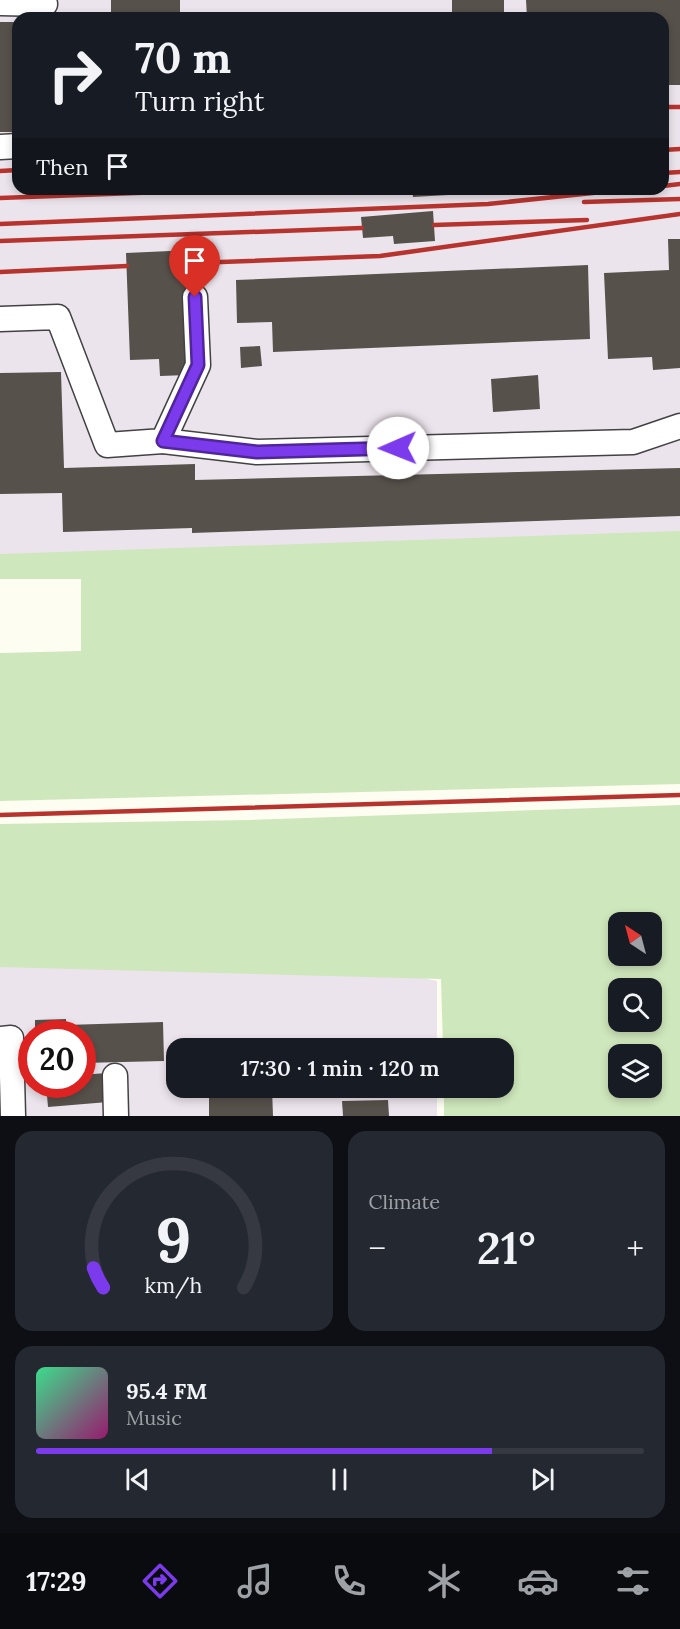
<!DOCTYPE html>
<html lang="en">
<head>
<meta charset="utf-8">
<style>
	:root { --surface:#171b24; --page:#242831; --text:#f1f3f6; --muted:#9ea1a6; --line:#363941; --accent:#7c3aed }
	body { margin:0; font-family:Lora,serif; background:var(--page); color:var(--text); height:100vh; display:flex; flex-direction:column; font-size:22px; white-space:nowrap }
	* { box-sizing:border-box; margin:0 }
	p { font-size:20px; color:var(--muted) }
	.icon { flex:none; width:33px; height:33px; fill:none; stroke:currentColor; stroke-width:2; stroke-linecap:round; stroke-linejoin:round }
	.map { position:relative; height:1116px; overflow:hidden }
	.sheet { display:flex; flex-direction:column; gap:15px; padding:15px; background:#0d0f14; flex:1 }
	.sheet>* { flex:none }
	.guide { position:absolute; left:12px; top:12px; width:657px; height:183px; border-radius:18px; box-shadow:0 3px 9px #0003; background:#171b24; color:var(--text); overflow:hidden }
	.needle { width:39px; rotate:324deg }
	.tools { position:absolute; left:608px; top:912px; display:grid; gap:12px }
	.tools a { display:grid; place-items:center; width:54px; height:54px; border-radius:12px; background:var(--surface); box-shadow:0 3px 9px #0003; font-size:30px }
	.speed { position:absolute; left:18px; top:1020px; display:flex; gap:12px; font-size:30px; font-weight:700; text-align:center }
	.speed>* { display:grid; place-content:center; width:78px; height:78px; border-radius:50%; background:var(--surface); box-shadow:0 3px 9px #0003; line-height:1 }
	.speed .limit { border:9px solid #d22; background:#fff; color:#111 }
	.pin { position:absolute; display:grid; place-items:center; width:51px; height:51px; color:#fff; margin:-62px -26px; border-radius:50% 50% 50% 0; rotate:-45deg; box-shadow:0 0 6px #0007 }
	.pin .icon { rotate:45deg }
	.me { position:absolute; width:66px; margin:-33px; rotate:269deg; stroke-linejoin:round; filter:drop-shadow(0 0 4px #0008) }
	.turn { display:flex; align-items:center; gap:21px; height:126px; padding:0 24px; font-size:27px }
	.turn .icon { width:78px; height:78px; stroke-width:2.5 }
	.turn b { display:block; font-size:42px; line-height:51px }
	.then { display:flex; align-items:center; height:57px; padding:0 24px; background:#0003; gap:12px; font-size:22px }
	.big { font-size:45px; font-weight:600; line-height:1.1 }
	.sheet .card { flex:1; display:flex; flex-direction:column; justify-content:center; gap:9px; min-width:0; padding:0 21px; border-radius:18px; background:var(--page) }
	.sheet .dial { align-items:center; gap:0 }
	.dial svg { height:156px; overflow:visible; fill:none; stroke:var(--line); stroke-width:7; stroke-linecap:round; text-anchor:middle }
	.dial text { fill:var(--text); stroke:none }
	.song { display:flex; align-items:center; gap:18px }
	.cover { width:72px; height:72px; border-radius:9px; background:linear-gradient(135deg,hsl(150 70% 55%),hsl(320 70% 35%)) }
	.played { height:6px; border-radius:3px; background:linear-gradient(90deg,var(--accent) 75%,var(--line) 75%) }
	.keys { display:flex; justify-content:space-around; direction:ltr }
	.heat { display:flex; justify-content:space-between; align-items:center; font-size:33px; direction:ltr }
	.sheet .tiles { flex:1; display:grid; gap:15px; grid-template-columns:1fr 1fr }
	.card:last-child { grid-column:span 2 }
	.trip { position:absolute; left:166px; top:1038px; width:348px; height:60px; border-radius:18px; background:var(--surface); box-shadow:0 3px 9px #0003; font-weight:600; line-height:60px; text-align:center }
	.dock { display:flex; height:96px; justify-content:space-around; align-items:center; background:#090b0e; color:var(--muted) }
	.dock .icon { width:42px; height:42px }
	.dock .selected { color:var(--accent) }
	.dock b { font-size:27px; color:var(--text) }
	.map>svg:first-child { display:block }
	.industrial { fill:#ece4ec; fill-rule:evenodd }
	.green { fill:#cfe7bc; fill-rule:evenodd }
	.building { fill:#57514b }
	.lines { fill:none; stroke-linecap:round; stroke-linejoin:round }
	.minor-casing { stroke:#424242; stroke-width:27 }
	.minor { stroke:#fff; stroke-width:24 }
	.rail { stroke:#b7342e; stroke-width:4.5 }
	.route-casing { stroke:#51269a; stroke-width:15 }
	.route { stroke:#7c3aed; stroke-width:10 }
</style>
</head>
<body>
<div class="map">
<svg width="680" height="1116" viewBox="0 0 680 1116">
	<rect width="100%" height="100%" fill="#fefdf1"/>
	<!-- industrial -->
	<g class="industrial">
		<path d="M 0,0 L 680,0 L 680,540 L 0,564 ZM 18,18 L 663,18 L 663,189 L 18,189 Z"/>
		<path d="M 0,897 L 206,931 L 437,981 L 437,1048 L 177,1048 L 177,1088 L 437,1088 L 437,1116 L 0,1116 ZM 32,1034 L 82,1034 L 82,1084 L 32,1084 Z"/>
	</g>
	<!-- green -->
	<g class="green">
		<path d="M 680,531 L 680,784 L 0,801 L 0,653 L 81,651 L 81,579 L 0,579 L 0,554 Z"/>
		<path d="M 680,805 L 680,1116 L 444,1116 L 444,1088 L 504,1088 L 504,1048 L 443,1048 L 441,979 L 0,967 L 0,824 L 249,820 ZM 618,922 L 651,922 L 651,956 L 618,956 ZM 618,988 L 651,988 L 651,1022 L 618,1022 ZM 618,1054 L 651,1054 L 651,1088 L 618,1088 Z"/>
	</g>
	<!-- building -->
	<g class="building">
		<rect x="111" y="0" width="69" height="18"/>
		<rect x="452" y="0" width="52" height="18"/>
		<path d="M 526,0 L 680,0 L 680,85 L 663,85 L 663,18 L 527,18 Z"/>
		<rect x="0" y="22" width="18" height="110"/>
		<path d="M 412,189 L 518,189 L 518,191 L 413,197 Z"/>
		<path d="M 433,211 L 435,241 L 394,244 L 393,236 L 363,238 L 361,217 Z"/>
		<path d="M 668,239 L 680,239 L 680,368 L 653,370 L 652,357 L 608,359 L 604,273 L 669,270 Z"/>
		<path d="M 192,250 L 196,357 L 188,375 L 160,376 L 159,359 L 130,360 L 126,253 Z"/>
		<path d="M 588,265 L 590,339 L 273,352 L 272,322 L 237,323 L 236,280 Z"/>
		<path d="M 260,346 L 262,366 L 241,368 L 240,347 Z"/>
		<path d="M 61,372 L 64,468 L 195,464 L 195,480 L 680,468 L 680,516 L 192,533 L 192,528 L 63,532 L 62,493 L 0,494 L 0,373 Z"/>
		<path d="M 538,375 L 540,409 L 493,412 L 491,379 Z"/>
		<path d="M 66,1019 L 66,1025 L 163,1022 L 164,1061 L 82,1063 L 82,1034 L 35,1034 L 35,1020 Z"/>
		<path d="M 106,1073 L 108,1102 L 48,1107 L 46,1084 L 82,1084 L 82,1075 Z"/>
		<path d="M 209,1088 L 272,1088 L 273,1116 L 209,1116 Z"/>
		<path d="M 388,1100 L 389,1116 L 343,1116 L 342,1101 Z"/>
	</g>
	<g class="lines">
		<defs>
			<g id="minor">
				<path d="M 0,3 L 45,4"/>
				<path d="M 0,147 L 18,146"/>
				<path d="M 0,319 L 58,317 L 107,445 L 163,441 L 198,365 L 195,297"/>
				<path d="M 163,441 L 257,452 L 633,442 L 680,426"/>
				<path d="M 0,1039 L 11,1038 L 13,1116"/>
				<path d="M 115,1076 L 116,1116"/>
			</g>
		</defs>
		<!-- minor casing -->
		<use href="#minor" class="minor-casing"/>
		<!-- minor -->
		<use href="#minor" class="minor"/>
		<!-- rail -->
		<g class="rail">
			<path d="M 663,107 L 680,107"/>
			<path d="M 663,150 L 680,149"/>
			<path d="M 0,171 L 18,170"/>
			<path d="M 663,173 L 680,172"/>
			<path d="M 663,186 L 680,184"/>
			<path d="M 0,198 L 243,189"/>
			<path d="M 584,202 L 680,199"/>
			<path d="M 0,224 L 488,204 L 630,189"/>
			<path d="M 434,225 L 587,220"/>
			<path d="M 0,241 L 362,228"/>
			<path d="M 193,263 L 380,256 L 680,214"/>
			<path d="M 0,272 L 127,266"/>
			<path d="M 0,815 L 680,795"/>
		</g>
	</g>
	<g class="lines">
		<defs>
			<path id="route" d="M 195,297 L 198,365 L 163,441 L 257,452 L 398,448"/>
		</defs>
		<!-- route casing -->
		<use href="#route" class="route-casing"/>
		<!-- route -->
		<use href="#route" class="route"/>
	</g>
</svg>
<div class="tools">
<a><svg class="needle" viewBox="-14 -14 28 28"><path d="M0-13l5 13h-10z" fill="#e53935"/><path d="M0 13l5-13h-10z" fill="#9ea1a6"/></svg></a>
<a><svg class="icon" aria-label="search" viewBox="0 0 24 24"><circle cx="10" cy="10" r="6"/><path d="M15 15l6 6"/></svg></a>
<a><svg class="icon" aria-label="layers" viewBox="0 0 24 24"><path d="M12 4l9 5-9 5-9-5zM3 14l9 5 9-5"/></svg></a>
</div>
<div class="speed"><div class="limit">20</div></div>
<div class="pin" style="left:195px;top:297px;background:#d93025"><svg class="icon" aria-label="arrive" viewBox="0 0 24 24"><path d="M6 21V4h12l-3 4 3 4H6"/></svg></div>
<svg class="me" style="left:398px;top:448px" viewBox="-20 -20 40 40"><circle r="19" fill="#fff"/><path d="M0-13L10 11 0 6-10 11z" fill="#7c3aed"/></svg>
<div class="trip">17:30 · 1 min · 120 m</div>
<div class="guide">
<div class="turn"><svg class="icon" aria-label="right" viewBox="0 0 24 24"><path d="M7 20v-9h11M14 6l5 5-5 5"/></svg><div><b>70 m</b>Turn right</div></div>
<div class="then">Then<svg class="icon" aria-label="arrive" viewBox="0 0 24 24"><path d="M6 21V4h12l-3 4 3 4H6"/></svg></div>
</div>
</div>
<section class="sheet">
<div class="tiles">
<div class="card dial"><svg viewBox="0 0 100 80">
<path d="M14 69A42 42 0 1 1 86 69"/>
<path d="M14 69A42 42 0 0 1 9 59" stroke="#7c3aed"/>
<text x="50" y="56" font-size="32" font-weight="700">9</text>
<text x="50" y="72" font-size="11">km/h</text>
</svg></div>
<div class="card"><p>Climate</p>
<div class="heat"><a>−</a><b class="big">21°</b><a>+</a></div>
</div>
<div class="card">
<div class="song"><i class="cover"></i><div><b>95.4 FM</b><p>Music</p></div></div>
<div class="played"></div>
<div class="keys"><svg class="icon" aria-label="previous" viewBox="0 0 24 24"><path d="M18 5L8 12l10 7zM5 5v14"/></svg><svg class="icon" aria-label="pause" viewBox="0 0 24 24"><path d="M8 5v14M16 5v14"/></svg><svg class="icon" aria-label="next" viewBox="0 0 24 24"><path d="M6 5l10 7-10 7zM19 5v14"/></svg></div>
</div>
</div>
</section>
<nav class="dock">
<b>17:29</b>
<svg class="icon selected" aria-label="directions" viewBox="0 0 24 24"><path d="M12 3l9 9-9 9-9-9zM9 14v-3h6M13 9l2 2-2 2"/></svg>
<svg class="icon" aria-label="music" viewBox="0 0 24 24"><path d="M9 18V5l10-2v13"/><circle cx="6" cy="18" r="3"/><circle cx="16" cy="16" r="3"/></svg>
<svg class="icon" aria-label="phone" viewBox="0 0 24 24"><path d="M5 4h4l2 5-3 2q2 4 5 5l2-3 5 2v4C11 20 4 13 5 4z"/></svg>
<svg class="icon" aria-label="climate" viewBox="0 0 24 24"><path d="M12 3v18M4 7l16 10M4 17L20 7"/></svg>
<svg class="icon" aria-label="car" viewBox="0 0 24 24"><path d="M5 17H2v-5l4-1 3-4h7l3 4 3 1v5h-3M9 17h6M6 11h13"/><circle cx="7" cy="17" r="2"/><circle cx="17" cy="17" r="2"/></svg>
<svg class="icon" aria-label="filters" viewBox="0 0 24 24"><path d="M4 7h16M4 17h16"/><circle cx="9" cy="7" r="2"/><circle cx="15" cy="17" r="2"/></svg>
</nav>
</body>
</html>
